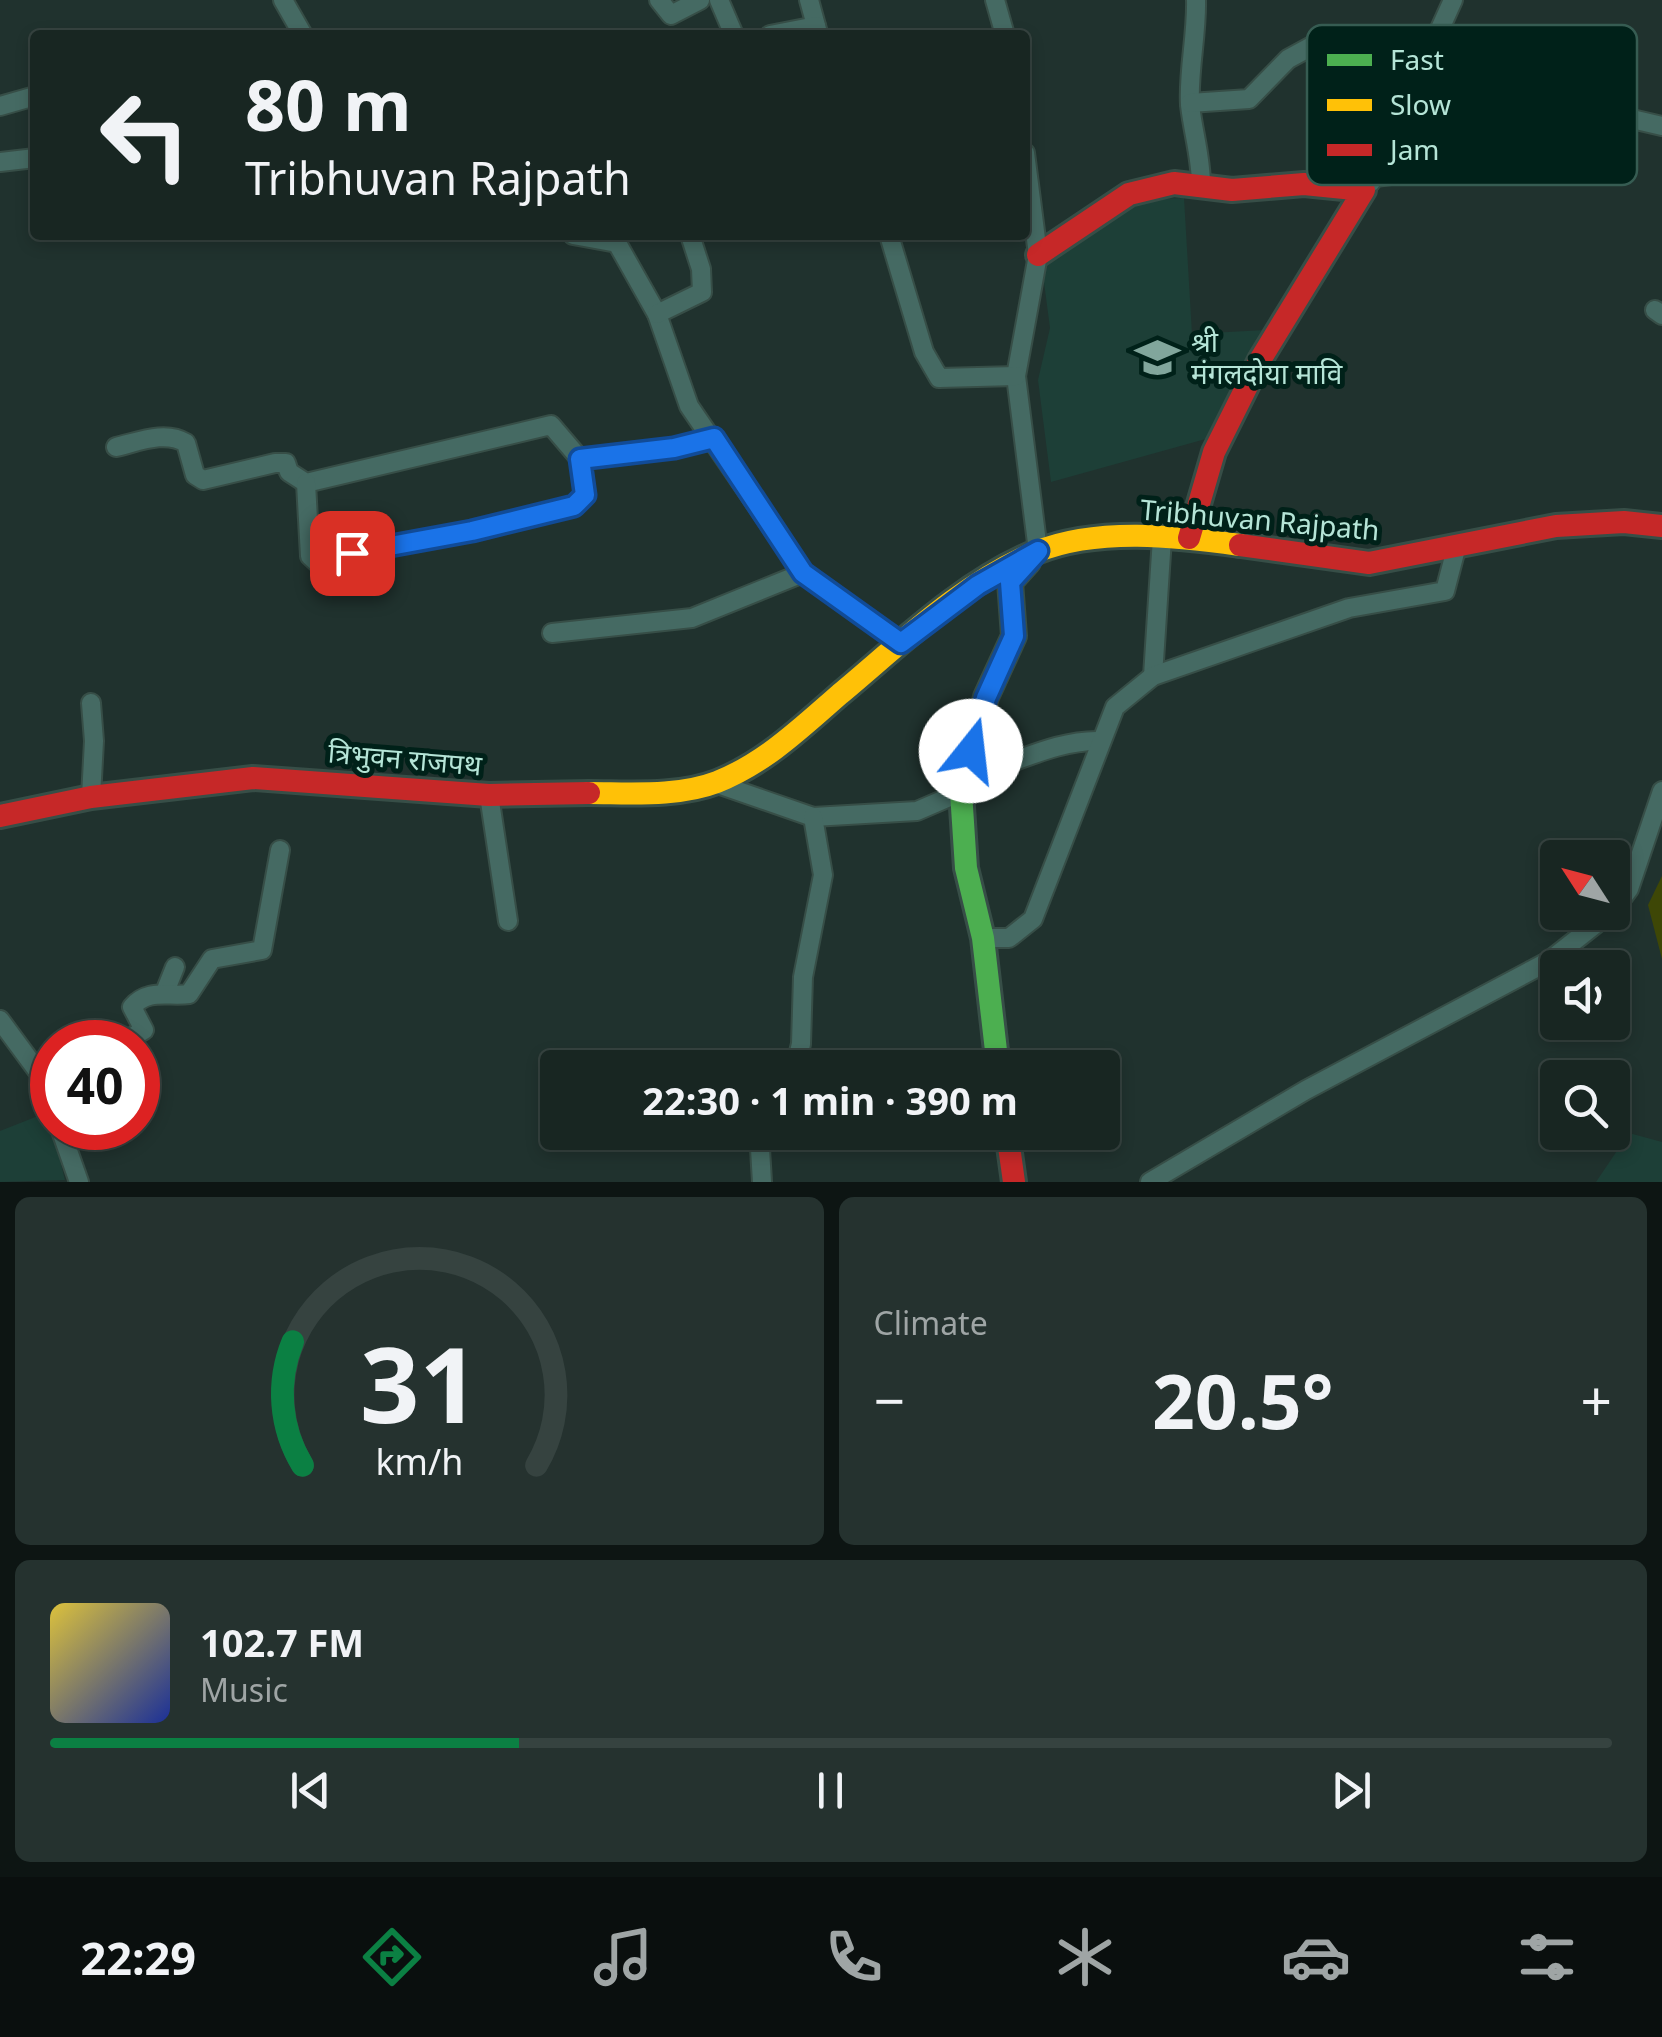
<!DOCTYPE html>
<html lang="en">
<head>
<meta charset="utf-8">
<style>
	:root { --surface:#182622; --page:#25322f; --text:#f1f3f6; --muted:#9fa5a5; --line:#364340; --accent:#0b8043 }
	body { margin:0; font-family:"Noto Sans","Noto Sans Devanagari",sans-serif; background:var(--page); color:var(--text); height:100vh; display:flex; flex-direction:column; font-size:38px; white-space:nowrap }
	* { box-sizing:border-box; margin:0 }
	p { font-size:32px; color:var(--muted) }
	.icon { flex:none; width:55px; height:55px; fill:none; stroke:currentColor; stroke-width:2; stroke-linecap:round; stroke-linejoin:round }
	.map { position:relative; height:1182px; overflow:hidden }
	.side { display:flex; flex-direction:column; gap:15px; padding:15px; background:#0d1513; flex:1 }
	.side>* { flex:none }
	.hud { position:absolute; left:30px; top:30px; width:1000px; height:210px; border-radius:10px; box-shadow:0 5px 15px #0003,0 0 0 2px var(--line); background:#182622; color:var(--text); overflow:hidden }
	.needle { width:65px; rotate:306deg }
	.fabs { position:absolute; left:1540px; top:840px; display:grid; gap:20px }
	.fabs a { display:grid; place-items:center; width:90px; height:90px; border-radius:10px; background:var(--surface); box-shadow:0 5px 15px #0003,0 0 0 2px var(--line); font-size:50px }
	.speed { position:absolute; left:30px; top:1020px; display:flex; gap:20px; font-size:50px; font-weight:700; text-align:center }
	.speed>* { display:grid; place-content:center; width:130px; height:130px; border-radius:50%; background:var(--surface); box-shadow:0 5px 15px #0003,0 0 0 2px var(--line); line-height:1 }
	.speed .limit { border:15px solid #d22; background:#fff; color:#111 }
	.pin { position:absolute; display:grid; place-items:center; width:85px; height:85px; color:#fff; margin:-42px; border-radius:20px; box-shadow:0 5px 15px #0006 }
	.me { position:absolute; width:110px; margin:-55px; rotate:16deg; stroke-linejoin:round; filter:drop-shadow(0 0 8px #0008) }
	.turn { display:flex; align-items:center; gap:35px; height:210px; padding:0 50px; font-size:45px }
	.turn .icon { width:130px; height:130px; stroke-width:2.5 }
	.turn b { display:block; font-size:70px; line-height:85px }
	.big { font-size:75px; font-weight:700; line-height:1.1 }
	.side .tile { flex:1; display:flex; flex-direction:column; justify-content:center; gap:15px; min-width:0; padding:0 35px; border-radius:15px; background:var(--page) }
	.side .dial { align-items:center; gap:0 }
	.dial svg { height:260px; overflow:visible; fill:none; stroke:var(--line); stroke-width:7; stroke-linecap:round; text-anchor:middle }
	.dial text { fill:var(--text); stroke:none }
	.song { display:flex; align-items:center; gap:30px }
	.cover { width:120px; height:120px; border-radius:15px; background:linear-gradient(135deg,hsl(50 70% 55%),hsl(230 70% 35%)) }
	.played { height:10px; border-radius:5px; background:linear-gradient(90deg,var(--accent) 30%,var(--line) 30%) }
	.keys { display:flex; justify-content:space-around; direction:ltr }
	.heat { display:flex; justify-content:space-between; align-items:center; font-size:55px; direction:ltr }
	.side .tiles { flex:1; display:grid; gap:15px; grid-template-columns:1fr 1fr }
	.tile:last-child { grid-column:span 2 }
	.trip { position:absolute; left:540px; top:1050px; width:580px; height:100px; border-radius:10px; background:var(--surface); box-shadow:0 5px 15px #0003,0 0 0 2px var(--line); font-weight:700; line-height:100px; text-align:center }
	.tabs { display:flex; height:160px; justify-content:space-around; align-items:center; background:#0a0f0e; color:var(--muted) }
	.tabs .icon { width:70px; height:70px }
	.tabs .on { color:var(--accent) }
	.tabs b { font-size:45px; color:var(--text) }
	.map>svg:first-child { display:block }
	.built { fill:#1d3f37 }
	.green { fill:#3e4706 }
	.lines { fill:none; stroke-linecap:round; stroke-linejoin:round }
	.street-casing { stroke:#374e47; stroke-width:22 }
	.fast-casing { stroke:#374e47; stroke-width:28 }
	.slow-casing { stroke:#374e47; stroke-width:28 }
	.jam-casing { stroke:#374e47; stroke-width:28 }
	.street { stroke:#456a63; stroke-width:18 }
	.fast { stroke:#4caf50; stroke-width:22 }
	.slow { stroke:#ffc107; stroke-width:22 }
	.jam { stroke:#c62828; stroke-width:22 }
	.route-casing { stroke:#114b97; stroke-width:25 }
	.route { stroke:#1a73e8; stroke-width:18 }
	.labels { text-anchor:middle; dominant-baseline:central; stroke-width:10; stroke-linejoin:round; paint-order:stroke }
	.poi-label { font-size:28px; fill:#b5e5d7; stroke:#002119; text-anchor:start }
	.street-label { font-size:28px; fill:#b5e5d7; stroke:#002119 }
	.key { fill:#002119; stroke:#365c52; stroke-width:2.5 }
	.key-label { font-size:28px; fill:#b5e5d7 }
</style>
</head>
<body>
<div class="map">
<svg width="1662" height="1182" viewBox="0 0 1662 1182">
	<rect width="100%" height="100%" fill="#20322e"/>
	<!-- built -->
	<g class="built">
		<path d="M 1184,198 L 1192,334 L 1265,330 L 1238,430 L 1051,482 L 1038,380 L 1050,328 L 1042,267 L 1062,243 L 1144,199 Z"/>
		<path d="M 48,1112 L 65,1180 L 0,1182 L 0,1131 Z"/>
		<path d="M 1629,1133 L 1662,1142 L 1662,1182 L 1596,1182 Z"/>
	</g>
	<!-- green -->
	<path class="green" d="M 1662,876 L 1662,959 L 1648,905 Z"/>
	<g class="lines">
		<defs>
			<g id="street">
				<path d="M 283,0 L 303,35"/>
				<path d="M 659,0 L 671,15 L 700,0"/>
				<path d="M 719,0 L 734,35"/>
				<path d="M 809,0 L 818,33"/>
				<path d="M 995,0 L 1005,35"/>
				<path d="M 1196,0 C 1197,35 1188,71 1190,105 C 1193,132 1201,157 1201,185"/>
				<path d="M 770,35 L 816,26"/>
				<path d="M 1559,102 L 1589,40"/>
				<path d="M 1190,103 L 1249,99 L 1288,59 L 1323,40 L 1343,54 L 1380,46 L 1428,58"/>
				<path d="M 0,106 L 35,96"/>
				<path d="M 1025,153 L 1038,255 L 1016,376 L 1038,551"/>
				<path d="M 0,162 L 35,158"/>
				<path d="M 1375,177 L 1422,171 L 1506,111 L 1559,102 L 1662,126"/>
				<path d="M 1371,182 L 1453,0"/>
				<path d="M 573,235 L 617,243 L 657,314 L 689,406 L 803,573 L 901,643"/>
				<path d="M 889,235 L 924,352 L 939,378 L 1016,376"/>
				<path d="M 1655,310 L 1662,315"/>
				<path d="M 657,314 L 702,292 L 701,269 L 690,235"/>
				<path d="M 116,447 C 138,442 165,430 186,443 L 195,475 L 203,480 L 275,463 L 286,463 L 289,472 L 306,483 L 551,425 L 580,459 L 674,448 L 713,438"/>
				<path d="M 306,483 L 310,556 L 322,567 L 352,553 L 472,531 L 575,506 L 585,495 L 580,459"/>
				<path d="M 552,633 L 692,618 L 803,573"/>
				<path d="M 1153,676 L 1162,538"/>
				<path d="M 963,778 C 1009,767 1055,739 1101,741"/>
				<path d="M 715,783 L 813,817 L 917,811 L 961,792"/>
				<path d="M 489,795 L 508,921"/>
				<path d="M 91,797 L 94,741 L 91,703"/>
				<path d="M 1612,912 L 1629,889 L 1662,791"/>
				<path d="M 983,938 L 1009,938 L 1033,919 L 1115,707 L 1153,676 L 1349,608 L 1445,591 L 1457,545"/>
				<path d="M 165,992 L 175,967"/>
				<path d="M 0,1020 L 42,1077 L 52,1107"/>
				<path d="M 124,1042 L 144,1030 L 132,1007 C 148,988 169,997 189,994 L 212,959 L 262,950 L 280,850"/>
				<path d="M 795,1068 L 801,1044 L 803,977 L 823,875 L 813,817"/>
				<path d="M 60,1128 L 79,1182"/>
				<path d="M 759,1132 L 762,1182"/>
				<path d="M 1150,1182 L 1306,1090 L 1549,961 L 1611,912"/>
			</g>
			<path id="fast" d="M 998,1068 L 983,938 L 966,868 L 961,792 L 986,697 L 1014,636 L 1010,582 L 1028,562"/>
			<path id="slow" d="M 589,793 C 630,793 678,797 717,782 C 765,763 801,728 840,694 C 900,644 963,582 1036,552 C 1097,527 1177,536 1240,545"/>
			<g id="jam">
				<path d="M 1038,255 L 1129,194 L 1174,183 L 1232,190 L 1304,184 L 1364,190 L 1260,360 L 1214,452 L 1189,538"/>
				<path d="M 1240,545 L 1369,563 L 1556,526 L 1624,522 L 1662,526"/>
				<path d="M 0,816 L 91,797 L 253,778 L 489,795 L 589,793"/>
				<path d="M 1007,1132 L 1014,1182"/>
			</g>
		</defs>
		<!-- street casing -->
		<use href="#street" class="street-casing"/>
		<!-- fast casing -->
		<use href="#fast" class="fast-casing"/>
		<!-- slow casing -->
		<use href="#slow" class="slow-casing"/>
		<!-- jam casing -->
		<use href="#jam" class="jam-casing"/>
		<!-- street -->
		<use href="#street" class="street"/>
		<!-- fast -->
		<use href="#fast" class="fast"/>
		<!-- slow -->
		<use href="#slow" class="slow"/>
		<!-- jam -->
		<use href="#jam" class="jam"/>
	</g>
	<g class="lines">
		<defs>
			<path id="route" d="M 352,553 L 472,531 L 574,506 L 585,495 L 580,459 L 674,448 L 714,438 L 803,573 L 901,643 L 978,585 L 1038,551 L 1010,582 L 1014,636 L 986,698 L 971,751"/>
		</defs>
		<!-- route casing -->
		<use href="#route" class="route-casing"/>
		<!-- route -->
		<use href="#route" class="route"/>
	</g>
	<!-- icons -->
	<defs>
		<symbol id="school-bare" viewBox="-9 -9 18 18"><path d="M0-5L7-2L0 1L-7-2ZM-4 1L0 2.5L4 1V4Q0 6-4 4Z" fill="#81a69c" stroke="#002119" stroke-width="2.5" paint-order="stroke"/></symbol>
	</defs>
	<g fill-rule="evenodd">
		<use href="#school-bare" x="1126" y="326" width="63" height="63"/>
	</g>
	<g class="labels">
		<!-- poi labels -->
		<g class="poi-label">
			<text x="1191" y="341">श्री<tspan x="1191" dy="32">मंगलदोया मावि</tspan></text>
		</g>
		<!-- street labels -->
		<g class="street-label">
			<text transform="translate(1260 519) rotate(5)">Tribhuvan Rajpath</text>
			<text transform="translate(405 758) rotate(5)">त्रिभुवन राजपथ</text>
		</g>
	</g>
	<!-- legend -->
	<rect x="1307" y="25" width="330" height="160" rx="15" class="key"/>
	<rect x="1327" y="54" width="45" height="12" fill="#4caf50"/>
	<rect x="1327" y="99" width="45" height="12" fill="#ffc107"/>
	<rect x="1327" y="144" width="45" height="12" fill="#c62828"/>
	<g class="key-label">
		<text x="1390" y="70">Fast</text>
		<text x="1390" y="115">Slow</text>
		<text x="1390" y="160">Jam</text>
	</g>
</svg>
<div class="fabs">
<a><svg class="needle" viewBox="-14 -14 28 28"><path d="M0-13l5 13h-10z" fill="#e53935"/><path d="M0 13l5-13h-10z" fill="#9fa5a5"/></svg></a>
<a><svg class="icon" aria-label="sound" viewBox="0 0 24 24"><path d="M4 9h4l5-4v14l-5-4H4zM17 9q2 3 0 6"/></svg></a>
<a><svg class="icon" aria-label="search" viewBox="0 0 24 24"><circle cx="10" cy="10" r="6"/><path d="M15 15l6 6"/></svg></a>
</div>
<div class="speed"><div class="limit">40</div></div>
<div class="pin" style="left:352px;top:553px;background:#d93025"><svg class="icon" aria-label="arrive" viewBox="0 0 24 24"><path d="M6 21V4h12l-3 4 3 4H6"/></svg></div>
<svg class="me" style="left:971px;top:751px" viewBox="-20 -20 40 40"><circle r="19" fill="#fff"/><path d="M0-13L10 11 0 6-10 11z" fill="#1a73e8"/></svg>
<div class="trip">22:30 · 1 min · 390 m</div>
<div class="hud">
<div class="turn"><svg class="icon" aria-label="left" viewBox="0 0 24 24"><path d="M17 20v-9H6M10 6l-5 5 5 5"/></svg><div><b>80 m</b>Tribhuvan Rajpath</div></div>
</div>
</div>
<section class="side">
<div class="tiles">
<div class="tile dial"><svg viewBox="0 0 100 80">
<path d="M14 69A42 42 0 1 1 86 69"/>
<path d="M14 69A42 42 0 0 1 11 31" stroke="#0b8043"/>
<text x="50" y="56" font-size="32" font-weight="700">31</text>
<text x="50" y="72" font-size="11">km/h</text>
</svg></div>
<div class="tile"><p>Climate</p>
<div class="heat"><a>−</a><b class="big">20.5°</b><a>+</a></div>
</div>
<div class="tile">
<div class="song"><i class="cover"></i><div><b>102.7 FM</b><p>Music</p></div></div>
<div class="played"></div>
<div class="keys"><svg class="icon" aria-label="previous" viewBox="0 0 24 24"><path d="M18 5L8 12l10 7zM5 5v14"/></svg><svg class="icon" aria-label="pause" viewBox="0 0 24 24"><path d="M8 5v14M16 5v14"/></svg><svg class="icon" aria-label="next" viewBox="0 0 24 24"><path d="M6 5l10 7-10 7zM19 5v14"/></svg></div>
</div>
</div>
</section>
<nav class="tabs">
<b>22:29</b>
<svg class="icon on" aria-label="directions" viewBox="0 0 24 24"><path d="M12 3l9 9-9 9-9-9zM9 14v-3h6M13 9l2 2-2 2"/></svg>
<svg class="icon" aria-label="music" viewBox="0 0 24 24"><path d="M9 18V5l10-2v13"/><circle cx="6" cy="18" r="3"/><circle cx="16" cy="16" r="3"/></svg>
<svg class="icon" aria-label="phone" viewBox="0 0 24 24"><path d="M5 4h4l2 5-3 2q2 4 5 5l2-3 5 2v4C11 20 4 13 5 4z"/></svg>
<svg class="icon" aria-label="climate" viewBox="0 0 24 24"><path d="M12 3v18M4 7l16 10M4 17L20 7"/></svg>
<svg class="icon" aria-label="car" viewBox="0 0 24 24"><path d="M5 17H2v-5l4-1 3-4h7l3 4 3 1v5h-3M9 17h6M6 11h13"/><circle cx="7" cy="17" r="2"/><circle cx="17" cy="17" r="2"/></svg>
<svg class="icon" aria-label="filters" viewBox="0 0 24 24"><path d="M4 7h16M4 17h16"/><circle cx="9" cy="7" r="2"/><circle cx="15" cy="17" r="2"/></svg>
</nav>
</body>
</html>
